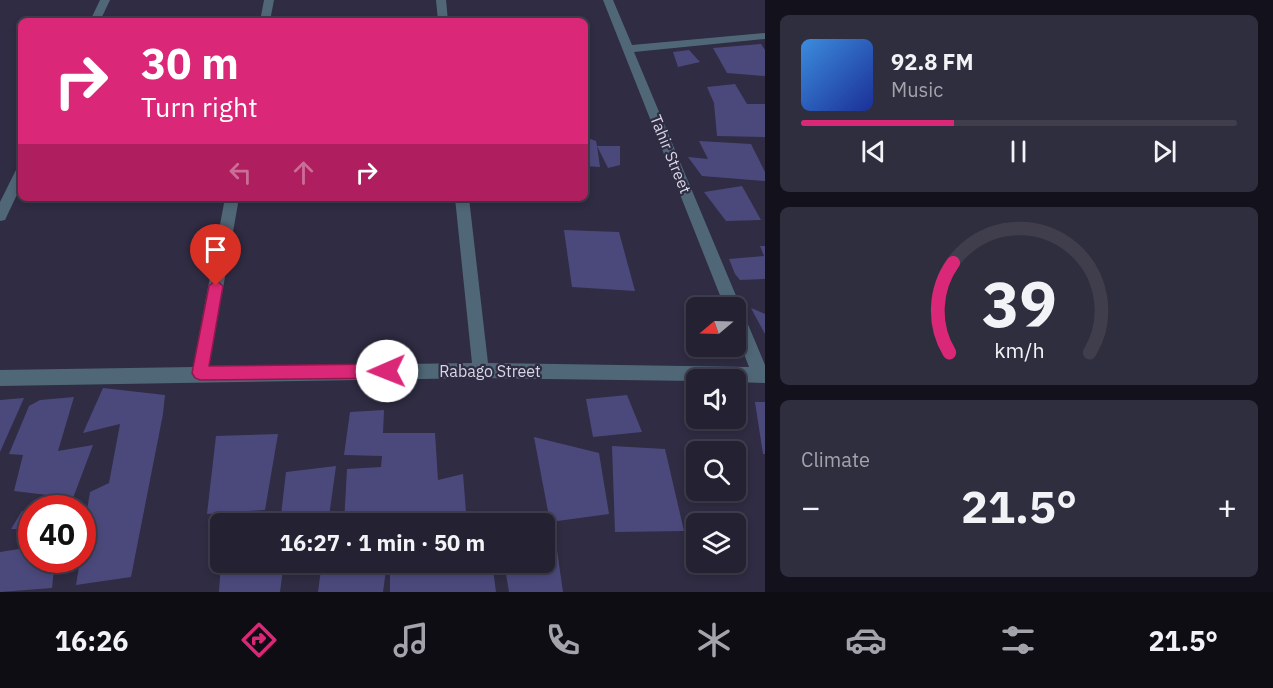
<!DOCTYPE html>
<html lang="en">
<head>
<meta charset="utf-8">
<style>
	:root { --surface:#232132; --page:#2f2e3e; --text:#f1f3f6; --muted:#a3a3ac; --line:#403e4d; --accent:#db2777 }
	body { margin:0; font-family:"IBM Plex Sans",sans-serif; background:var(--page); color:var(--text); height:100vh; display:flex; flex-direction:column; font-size:22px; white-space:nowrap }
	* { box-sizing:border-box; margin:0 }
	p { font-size:20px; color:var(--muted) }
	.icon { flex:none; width:33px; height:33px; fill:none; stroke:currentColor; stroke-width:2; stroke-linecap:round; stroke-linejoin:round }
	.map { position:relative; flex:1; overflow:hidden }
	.side { display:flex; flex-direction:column; gap:15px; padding:15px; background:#13121c; width:508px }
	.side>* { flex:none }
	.banner { position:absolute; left:18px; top:18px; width:570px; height:183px; border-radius:9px; box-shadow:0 3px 9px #0003,0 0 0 2px var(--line); background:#db2777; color:#fff; overflow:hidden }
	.needle { width:39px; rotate:251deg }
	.fabs { position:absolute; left:686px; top:297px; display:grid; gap:12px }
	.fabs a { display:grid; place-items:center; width:60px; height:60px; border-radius:9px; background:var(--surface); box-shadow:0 3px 9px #0003,0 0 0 2px var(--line); font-size:30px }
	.speed { position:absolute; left:18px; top:495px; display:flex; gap:12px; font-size:30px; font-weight:700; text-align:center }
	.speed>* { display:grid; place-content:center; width:78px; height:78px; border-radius:50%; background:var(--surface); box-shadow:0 3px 9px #0003,0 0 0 2px var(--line); line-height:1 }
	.speed .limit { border:9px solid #d22; background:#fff; color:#111 }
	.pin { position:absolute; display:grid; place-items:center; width:51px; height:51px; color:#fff; margin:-62px -26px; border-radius:50% 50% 50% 0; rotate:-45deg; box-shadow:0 0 6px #0007 }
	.pin .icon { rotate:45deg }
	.me { position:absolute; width:66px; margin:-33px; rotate:269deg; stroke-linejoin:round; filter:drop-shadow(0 0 4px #0008) }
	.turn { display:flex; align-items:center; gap:21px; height:126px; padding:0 24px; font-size:27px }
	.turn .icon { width:78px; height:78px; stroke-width:2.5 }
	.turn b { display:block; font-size:42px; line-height:51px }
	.lanes { display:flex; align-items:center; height:57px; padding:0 24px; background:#0003; justify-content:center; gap:30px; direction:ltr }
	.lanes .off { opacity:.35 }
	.big { font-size:45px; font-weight:700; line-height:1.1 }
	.side .tile { flex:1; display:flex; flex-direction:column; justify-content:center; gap:9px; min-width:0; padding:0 21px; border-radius:9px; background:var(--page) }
	.side .dial { align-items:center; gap:0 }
	.dial svg { height:156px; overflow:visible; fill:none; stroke:var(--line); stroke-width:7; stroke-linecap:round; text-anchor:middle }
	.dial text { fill:var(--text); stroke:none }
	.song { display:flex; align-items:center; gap:18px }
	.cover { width:72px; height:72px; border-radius:9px; background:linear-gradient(135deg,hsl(210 70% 55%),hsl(230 70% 35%)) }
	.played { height:6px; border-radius:3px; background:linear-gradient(90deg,var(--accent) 35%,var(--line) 35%) }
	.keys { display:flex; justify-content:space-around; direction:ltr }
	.heat { display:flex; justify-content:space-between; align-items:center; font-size:33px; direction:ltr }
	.trip { position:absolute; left:210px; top:513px; width:345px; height:60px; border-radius:9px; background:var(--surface); box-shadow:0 3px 9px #0003,0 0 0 2px var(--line); font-weight:700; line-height:60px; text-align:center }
	.menu { display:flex; height:96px; justify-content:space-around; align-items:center; background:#0e0d14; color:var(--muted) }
	.menu .icon { width:42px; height:42px }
	.menu .active { color:var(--accent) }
	.menu b { font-size:27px; color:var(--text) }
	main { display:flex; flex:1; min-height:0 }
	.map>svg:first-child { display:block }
	.building { fill:#4b497c }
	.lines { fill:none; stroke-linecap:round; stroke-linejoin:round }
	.minor { fill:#506777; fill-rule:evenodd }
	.route { fill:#db2777; stroke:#8e194d; stroke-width:1.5 }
	.labels { text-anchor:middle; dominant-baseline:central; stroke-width:4.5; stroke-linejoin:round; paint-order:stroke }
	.street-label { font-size:16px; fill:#d7d6e5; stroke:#2f2c43 }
</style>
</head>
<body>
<main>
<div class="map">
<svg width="765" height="592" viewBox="0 0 765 592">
	<rect width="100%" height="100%" fill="#2f2c43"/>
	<!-- building -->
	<g class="building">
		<path d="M 761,44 L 765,50 L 765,76 L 727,73 L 713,48 Z"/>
		<path d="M 689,50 L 700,62 L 678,67 L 673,52 Z"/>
		<path d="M 735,84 L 747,104 L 765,104 L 765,137 L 717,136 L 714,103 L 707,87 Z"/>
		<path d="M 585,137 L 596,141 L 597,146 L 620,146 L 620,165 L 608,168 L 597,146 L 600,167 L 585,166 Z"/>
		<path d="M 699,141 L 751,144 L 765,172 L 765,181 L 702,176 L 688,157 L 708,159 Z"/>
		<path d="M 742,186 L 761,220 L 726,221 L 704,192 Z"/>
		<path d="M 564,230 L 619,232 L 635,291 L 572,287 Z"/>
		<path d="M 760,246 L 765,246 L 765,279 L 740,280 L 735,274 L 729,259 L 764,256 Z"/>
		<path d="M 751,308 L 765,314 L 765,334 Z"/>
		<path d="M 103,388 L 165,395 L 163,414 L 131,577 L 76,585 L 80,560 L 82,560 L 82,541 L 90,492 L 109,483 L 120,424 L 83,433 Z"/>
		<path d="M 627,395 L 642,432 L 593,437 L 586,399 Z"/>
		<path d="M 74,397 L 58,451 L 93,445 L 73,498 L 14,491 L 23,455 L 9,454 L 29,406 L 40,400 Z"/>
		<path d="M 24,398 L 0,452 L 0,400 Z"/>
		<path d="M 755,402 L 765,402 L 765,454 L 763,454 Z"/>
		<path d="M 384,410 L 383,433 L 435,433 L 438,480 L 463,474 L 467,524 L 344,524 L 347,469 L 381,467 L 382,456 L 344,455 L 350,412 Z"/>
		<path d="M 278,434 L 265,510 L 207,514 L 216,436 Z"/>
		<path d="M 534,437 L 599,453 L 609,514 L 550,522 Z"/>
		<path d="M 612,446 L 665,449 L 684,531 L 615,532 Z"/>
		<path d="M 336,466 L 328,524 L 280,524 L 286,472 Z"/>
		<path d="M 22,511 L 32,511 L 32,529 L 11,529 Z"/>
		<path d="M 544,542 L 556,543 L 563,592 L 509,592 L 504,562 L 544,562 Z"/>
		<path d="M 32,547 L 32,560 L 55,560 L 52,588 L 0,592 L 0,552 Z"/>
		<path d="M 221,562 L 284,562 L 280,592 L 219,592 Z"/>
		<path d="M 322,562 L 387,562 L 383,592 L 318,592 Z"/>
		<path d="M 390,562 L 492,562 L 496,592 L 390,592 Z"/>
	</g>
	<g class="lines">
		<!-- minor -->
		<g class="minor">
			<path d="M 100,0 L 110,0 L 100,21 L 90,21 Z"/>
			<path d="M 264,0 L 274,0 L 270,21 L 260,21 Z"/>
			<path d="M 436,0 L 446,0 L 448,21 L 438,21 Z"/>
			<path d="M 603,0 L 613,0 L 632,45 L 765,33 L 765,39 L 634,52 L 765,365 L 765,383 L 735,382 L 735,380 L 696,380 L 696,381 L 481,378 L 0,386 L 0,370 L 193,367 L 225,198 L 239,198 L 209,367 L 472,363 L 455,198 L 469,198 L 488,363 L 749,367 L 735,331 L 735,308 L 725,308 Z"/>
			<path d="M 21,168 L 21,186 L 5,220 L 0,221 L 0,202 L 16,170 Z"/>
		</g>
	</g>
	<!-- route -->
	<path class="route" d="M 216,280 L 223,286 L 209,366 L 387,364 L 393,366 L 395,371 L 393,376 L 387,378 L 200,380 L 195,378 L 192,373 L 209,286 Z"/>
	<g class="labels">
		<!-- street labels -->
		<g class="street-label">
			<text transform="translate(671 154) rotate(68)">Tahir Street</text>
			<text x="490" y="371">Rabago Street</text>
		</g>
	</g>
</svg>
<div class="fabs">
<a><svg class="needle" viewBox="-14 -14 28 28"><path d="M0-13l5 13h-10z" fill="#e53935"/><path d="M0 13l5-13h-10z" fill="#a3a3ac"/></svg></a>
<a><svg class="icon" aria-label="sound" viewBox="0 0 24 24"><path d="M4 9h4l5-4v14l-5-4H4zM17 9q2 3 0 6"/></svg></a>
<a><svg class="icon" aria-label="search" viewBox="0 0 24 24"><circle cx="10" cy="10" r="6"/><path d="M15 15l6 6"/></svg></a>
<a><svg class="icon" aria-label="layers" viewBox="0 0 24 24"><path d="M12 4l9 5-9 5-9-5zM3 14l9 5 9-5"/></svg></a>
</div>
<div class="speed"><div class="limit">40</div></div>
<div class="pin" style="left:216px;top:286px;background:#d93025"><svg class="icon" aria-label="arrive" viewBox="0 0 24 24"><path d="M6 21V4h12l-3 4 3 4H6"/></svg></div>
<svg class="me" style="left:387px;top:371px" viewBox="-20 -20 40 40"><circle r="19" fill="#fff"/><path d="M0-13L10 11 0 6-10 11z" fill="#db2777"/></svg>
<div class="trip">16:27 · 1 min · 50 m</div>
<div class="banner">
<div class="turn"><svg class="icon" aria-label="right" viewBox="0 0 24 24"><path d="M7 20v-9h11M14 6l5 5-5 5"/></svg><div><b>30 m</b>Turn right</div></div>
<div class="lanes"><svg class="icon off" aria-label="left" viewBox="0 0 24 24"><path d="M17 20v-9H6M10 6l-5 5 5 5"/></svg><svg class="icon off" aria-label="ahead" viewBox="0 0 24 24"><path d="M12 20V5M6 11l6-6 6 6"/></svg><svg class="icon" aria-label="right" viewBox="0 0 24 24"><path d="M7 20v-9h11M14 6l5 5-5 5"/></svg></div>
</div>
</div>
<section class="side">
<div class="tile">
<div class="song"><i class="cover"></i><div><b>92.8 FM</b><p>Music</p></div></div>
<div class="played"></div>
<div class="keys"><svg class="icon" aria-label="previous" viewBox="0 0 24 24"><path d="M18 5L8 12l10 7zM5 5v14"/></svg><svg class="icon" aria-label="pause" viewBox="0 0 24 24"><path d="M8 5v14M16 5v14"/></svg><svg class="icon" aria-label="next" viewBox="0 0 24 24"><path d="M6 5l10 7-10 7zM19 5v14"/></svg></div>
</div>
<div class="tile dial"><svg viewBox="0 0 100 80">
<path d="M14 69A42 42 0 1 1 86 69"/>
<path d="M14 69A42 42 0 0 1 16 23" stroke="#db2777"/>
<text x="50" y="56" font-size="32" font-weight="700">39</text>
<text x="50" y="72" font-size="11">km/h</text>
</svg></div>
<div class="tile"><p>Climate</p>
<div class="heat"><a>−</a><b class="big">21.5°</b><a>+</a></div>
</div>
</section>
</main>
<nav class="menu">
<b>16:26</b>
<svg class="icon active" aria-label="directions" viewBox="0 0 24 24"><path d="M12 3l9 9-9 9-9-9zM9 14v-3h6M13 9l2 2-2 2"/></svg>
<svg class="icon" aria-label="music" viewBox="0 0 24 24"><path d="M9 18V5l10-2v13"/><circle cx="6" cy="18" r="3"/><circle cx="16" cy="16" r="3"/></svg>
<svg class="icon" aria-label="phone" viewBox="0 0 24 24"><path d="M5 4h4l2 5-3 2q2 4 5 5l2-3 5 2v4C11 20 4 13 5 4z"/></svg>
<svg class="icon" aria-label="climate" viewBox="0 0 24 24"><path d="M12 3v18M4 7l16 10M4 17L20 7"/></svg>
<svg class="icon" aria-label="car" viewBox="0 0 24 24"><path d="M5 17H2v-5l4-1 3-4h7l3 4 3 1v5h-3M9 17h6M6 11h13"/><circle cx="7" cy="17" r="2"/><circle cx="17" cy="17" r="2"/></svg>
<svg class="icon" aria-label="filters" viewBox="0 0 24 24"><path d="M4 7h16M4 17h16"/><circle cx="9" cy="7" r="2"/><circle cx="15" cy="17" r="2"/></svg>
<b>21.5°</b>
</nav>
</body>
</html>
